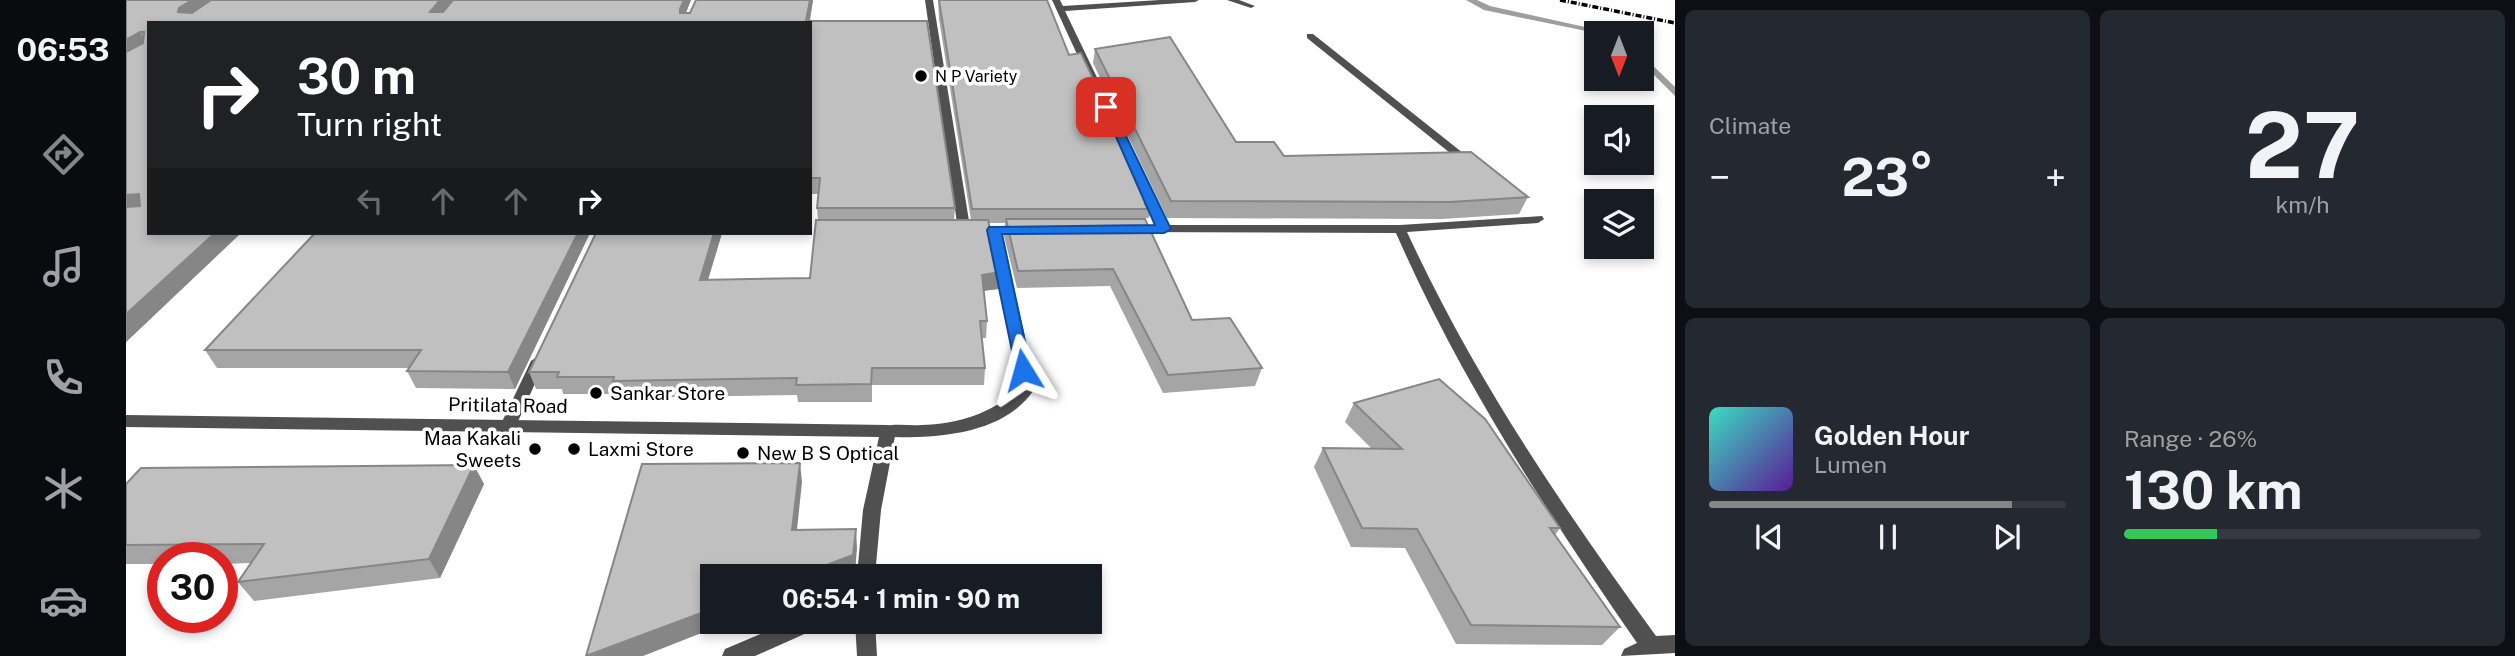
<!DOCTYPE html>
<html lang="en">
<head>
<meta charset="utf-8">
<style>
	:root { --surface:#171b24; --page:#242831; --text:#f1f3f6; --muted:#9ea1a6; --line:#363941; --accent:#858687 }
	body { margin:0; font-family:"Public Sans",sans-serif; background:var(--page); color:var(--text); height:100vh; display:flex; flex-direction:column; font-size:26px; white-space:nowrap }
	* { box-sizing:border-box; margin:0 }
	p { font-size:23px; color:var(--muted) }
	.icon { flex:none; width:38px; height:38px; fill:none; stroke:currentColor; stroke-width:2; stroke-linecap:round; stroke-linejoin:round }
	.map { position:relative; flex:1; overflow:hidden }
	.sheet { display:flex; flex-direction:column; gap:10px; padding:10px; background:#0d0f14; width:840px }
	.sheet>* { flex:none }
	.top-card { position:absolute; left:21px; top:21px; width:665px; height:214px; border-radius:0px; box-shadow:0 4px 10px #0003; background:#202124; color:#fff; overflow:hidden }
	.needle { width:46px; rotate:180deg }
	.fabs { position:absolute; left:1458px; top:21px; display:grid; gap:14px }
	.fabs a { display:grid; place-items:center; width:70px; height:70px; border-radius:0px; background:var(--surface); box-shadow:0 4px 10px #0003; font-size:35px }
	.speed { position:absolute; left:21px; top:542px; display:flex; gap:14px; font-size:35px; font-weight:700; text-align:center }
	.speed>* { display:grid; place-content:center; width:91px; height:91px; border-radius:50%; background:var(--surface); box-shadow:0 4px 10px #0003; line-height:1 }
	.speed .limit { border:10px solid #d22; background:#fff; color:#111 }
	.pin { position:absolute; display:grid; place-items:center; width:60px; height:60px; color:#fff; margin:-30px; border-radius:14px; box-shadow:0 4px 10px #0006 }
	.me { position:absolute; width:77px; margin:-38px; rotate:352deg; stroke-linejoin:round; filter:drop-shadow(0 0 5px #0008) }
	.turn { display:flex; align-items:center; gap:24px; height:147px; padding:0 35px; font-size:32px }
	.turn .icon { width:91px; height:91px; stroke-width:2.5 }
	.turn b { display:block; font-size:49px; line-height:60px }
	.lanes { display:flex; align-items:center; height:66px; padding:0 35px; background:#0003; justify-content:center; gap:35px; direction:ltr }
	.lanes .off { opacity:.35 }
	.big { font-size:52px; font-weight:700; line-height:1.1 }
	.sheet .card { flex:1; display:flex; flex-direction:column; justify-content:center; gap:10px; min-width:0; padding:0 24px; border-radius:10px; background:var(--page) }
	.sheet .dial { align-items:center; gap:0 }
	.dial b { font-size:91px; line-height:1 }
	.song { display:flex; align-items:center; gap:21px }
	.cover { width:84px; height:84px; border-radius:10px; background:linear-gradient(135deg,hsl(170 70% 55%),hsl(270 70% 35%)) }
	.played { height:7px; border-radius:4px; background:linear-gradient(90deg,var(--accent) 85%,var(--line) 85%) }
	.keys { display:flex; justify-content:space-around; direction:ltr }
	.heat { display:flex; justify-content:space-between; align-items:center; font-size:38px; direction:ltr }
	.charge { height:10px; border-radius:5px; background:linear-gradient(90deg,#34c759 26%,var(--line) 0) }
	.sheet .tiles { flex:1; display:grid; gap:10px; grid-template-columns:repeat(2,1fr) }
	.trip { position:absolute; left:574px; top:564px; width:402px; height:70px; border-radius:0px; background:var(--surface); box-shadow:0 4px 10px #0003; font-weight:700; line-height:70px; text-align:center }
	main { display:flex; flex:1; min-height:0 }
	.tab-bar { display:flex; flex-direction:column; width:126px; justify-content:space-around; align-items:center; background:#090b0e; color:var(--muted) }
	.tab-bar .icon { width:49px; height:49px }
	.tab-bar .selected { color:var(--accent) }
	.tab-bar b { font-size:32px; color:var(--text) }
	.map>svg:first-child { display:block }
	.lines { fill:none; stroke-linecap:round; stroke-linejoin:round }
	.stream { fill:#9e9e9e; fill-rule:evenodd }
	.minor { fill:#505050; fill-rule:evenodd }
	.tertiary { fill:#505050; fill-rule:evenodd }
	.rail { stroke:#000; stroke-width:3.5; stroke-dasharray:6 2 1 2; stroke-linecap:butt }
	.wall { fill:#a5a5a5 }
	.shaded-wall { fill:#868686 }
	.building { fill:#c0c0c0; stroke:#868686; stroke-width:2 }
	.route { fill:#1a73e8; stroke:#114b97; stroke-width:2 }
	.poi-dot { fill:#000; stroke:#fff; stroke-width:2.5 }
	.labels { text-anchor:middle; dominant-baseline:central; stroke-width:7; stroke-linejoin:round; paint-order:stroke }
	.far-poi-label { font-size:16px; fill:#000; stroke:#fff; text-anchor:start }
	.poi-label { font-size:19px; fill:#000; stroke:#fff; text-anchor:start }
	.street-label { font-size:19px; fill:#000; stroke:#fff }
</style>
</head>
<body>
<main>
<nav class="tab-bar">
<b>06:53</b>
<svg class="icon selected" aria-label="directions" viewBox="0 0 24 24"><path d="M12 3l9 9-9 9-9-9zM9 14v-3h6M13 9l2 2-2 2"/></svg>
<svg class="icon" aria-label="music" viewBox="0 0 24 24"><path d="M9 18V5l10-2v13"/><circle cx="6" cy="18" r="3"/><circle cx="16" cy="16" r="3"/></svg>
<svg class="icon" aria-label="phone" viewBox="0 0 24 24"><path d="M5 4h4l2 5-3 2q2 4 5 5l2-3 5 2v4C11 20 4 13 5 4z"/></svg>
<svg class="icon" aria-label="climate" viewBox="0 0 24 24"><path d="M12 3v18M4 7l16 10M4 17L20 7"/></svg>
<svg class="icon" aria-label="car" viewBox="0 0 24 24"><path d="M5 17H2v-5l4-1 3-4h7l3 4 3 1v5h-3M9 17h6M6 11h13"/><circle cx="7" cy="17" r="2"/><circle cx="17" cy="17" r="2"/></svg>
</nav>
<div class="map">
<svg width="1549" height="656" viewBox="0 0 1549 656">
	<rect width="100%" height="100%" fill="#fff"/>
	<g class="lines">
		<!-- stream -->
		<g class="stream">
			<path d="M 1340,0 L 1351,0 L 1364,6 L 1486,33 L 1470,33 L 1358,10 Z"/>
			<path d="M 1516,55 L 1549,87 L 1549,96 L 1516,63 Z"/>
		</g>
		<!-- minor -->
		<g class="minor">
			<path d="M 799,0 L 807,0 L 844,227 L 896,226 L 902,230 L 896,234 L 875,234 L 898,332 L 908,390 C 877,435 811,438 762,437 L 756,435 L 754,431 L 756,427 C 768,423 783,426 795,425 C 832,424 865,414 892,389 L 884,332 L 863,234 L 838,234 L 832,230 Z"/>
			<path d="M 926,0 L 934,0 L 937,6 L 1034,0 L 1073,0 L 1069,2 L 939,11 L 990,117 L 985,120 L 980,117 Z"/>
			<path d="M 1101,0 L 1113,0 L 1129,6 L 1125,8 Z"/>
			<path d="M 1181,34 L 1187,34 L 1347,161 L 1347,165 L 1339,165 L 1181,38 Z"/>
			<path d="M 1019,186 L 1025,189 L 1042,225 L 1274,225 L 1416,216 L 1418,219 L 1412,223 L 1281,232 C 1349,379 1435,505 1530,636 L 1549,635 L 1549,653 L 1495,656 L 1498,649 L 1511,643 C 1420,511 1334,379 1270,233 L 1000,232 L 998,229 L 1004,225 L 1030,225 L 1013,189 Z"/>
			<path d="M 412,356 L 419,361 L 390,426 L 388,430 L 376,430 L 374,426 L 405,361 Z"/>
		</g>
		<!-- tertiary -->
		<g class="tertiary">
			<path d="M 0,415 L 762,425 L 768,427 L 770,431 L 755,510 L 749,576 L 731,576 L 737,510 L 753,437 L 0,427 Z"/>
			<path d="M 665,621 L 697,621 L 694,627 L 629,656 L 596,656 L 599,649 Z"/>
			<path d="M 729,621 L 749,621 L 751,656 L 731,656 Z"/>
		</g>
		<!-- rail -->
		<path class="rail" d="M 1434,0 L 1549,23"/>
	</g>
	<!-- wall -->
	<g class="wall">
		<path d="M 0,0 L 565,0 L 560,13 L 564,13 L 687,0 L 684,21 L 829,208 L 828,220 L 845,220 L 813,19 L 812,0 L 921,0 L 943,55 L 1026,204 L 1023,218 L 1020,218 L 1019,220 L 1066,320 L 1136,368 L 1129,386 L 1037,393 L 984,286 L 891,288 L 878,236 L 879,223 L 863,223 L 872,289 L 858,291 L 861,321 L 860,338 L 856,338 L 859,368 L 858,385 L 746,385 L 746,402 L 672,402 L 671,395 L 492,398 L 491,394 L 437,394 L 436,389 L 410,389 L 403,372 L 596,233 L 582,280 L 684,278 L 692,220 L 691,208 L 692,194 L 684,194 L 684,23 L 23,23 L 23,233 L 115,233 L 0,342 Z"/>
		<path d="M 969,49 L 1110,142 L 1158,156 L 1402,197 L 1393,214 L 1316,219 L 1041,218 L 967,63 Z"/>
		<path d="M 464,233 L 389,389 L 290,388 L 281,371 L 283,368 L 91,368 L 79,350 Z"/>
		<path d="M 1228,403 L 1434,528 L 1429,535 L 1494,627 L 1476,645 L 1330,644 L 1279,548 L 1225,547 L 1188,467 L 1197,448 L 1246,449 L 1219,422 Z"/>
		<path d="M 0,484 L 358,484 L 314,578 L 128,601 L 112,582 L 125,563 L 96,564 L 96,558 L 37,558 L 37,564 L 0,564 Z"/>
	</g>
	<!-- shaded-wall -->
	<g class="shaded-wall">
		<path d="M 66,0 L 91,0 L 60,21 L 52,12 L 53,8 Z"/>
		<path d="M 314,0 L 329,0 L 310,23 L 304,12 Z"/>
		<path d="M 558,0 L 565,0 L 556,22 L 554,9 Z"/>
		<path d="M 684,0 L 687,0 L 683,23 L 681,23 Z"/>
		<path d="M 14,32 L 22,45 L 0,57 L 0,40 Z"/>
		<path d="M 13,194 L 23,209 L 0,212 L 0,195 Z"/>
		<path d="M 89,233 L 115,233 L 0,342 L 0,314 Z"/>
		<path d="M 452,233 L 464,233 L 389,389 L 382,372 Z"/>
		<path d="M 588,233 L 596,233 L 577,296 L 574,280 Z"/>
		<path d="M 874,272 L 872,289 L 855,291 L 856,275 Z"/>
		<path d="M 674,463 L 676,482 L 669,549 L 666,530 Z"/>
		<path d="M 348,465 L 358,484 L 314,578 L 303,559 Z"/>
		<path d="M 730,529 L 731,548 L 729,573 L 723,576 L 672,576 Z"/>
		<path d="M 586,609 L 586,621 L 606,621 L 517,656 L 462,656 Z"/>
	</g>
	<!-- building -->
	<g class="building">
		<path d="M 0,0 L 66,0 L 53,8 L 52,12 L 66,13 L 85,0 L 314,0 L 304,12 L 317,12 L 327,0 L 558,0 L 554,9 L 554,13 L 564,13 L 570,0 L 684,0 L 680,21 L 801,21 L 829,208 L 691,208 L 694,178 L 684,178 L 684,23 L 23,23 L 23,233 L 89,233 L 0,314 L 0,207 L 14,206 L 13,194 L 0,195 L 0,52 L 17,43 L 18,32 L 14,32 L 0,40 Z"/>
		<path d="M 813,0 L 921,0 L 943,55 L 955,53 L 1026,204 L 1019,204 L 1022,209 L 846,209 Z"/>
		<path d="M 1044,37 L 1110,142 L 1148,142 L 1158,156 L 1345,152 L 1402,197 L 1324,202 L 1045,201 L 969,49 Z"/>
		<path d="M 880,219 L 1019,219 L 1066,320 L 1104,318 L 1136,368 L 1042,375 L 987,269 L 892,271 Z"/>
		<path d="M 690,220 L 862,220 L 874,272 L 856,275 L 861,321 L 854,321 L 859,368 L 746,368 L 745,384 L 670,385 L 671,378 L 487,381 L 488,377 L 431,377 L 433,372 L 403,372 L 470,233 L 588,233 L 574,280 L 684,278 Z"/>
		<path d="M 189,233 L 452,233 L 382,372 L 281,371 L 295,350 L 79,350 Z"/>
		<path d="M 1313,379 L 1359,419 L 1434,528 L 1424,528 L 1494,627 L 1345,625 L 1291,529 L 1236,528 L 1197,448 L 1276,449 L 1228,403 Z"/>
		<path d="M 674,463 L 666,530 L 730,529 L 727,555 L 672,576 L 586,576 L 586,609 L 460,656 L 516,464 Z"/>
		<path d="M 348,465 L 303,559 L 112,582 L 138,544 L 0,545 L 0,484 L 15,468 Z"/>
	</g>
	<!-- route -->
	<path class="route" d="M 976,105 L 986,107 L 1045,229 L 1038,233 L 876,234 L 905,370 L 903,375 L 891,375 L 861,230 L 863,227 L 1029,225 Z"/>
	<!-- markers -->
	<g class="poi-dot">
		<circle cx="795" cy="76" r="7"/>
		<circle cx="470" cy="393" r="7"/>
		<circle cx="409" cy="449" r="7"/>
		<circle cx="448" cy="449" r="7"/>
		<circle cx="617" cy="453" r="7"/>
	</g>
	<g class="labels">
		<!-- far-poi labels -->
		<g class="far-poi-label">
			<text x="809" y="76">N P Variety</text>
		</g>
		<!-- poi labels -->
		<g class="poi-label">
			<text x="484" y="393">Sankar Store</text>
			<text x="395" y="438" text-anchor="end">Maa Kakali<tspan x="395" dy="22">Sweets</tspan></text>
			<text x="462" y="449">Laxmi Store</text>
			<text x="631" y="453">New B S Optical</text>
		</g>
		<!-- street labels -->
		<g class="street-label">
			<text transform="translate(382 405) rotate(1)">Pritilata Road</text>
		</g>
	</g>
</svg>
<div class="fabs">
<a><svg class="needle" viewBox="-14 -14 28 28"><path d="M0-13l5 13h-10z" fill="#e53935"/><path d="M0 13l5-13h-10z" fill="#9ea1a6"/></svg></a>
<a><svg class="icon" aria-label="sound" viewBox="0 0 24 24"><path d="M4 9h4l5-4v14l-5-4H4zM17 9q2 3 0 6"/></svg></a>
<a><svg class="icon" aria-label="layers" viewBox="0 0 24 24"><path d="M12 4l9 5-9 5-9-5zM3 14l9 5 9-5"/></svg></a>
</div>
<div class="speed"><div class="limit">30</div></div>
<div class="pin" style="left:980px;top:107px;background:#d93025"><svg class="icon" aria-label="arrive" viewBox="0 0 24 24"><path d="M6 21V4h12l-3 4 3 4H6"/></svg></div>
<svg class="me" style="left:897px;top:370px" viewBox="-20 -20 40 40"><path d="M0-17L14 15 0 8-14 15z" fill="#1a73e8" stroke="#fff" stroke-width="4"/></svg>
<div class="trip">06:54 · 1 min · 90 m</div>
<div class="top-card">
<div class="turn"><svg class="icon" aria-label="right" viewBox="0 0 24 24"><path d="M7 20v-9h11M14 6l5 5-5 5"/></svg><div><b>30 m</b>Turn right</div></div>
<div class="lanes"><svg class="icon off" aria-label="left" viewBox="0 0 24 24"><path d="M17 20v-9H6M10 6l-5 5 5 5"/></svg><svg class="icon off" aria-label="ahead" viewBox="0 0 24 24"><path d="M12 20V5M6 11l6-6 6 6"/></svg><svg class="icon off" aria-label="ahead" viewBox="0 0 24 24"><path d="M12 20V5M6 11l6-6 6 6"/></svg><svg class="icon" aria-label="right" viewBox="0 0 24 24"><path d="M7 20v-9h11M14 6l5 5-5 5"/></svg></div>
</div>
</div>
<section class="sheet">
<div class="tiles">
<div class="card"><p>Climate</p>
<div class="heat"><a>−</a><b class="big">23°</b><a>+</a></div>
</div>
<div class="card dial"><b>27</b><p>km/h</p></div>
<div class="card">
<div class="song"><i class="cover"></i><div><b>Golden Hour</b><p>Lumen</p></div></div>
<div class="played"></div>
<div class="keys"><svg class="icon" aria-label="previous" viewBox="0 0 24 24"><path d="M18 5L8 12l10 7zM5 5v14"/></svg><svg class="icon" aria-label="pause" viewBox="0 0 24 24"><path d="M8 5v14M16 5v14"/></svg><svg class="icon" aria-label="next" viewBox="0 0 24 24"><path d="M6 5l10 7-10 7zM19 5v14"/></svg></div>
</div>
<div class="card"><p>Range · 26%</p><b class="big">130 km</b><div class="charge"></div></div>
</div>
</section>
</main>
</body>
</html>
